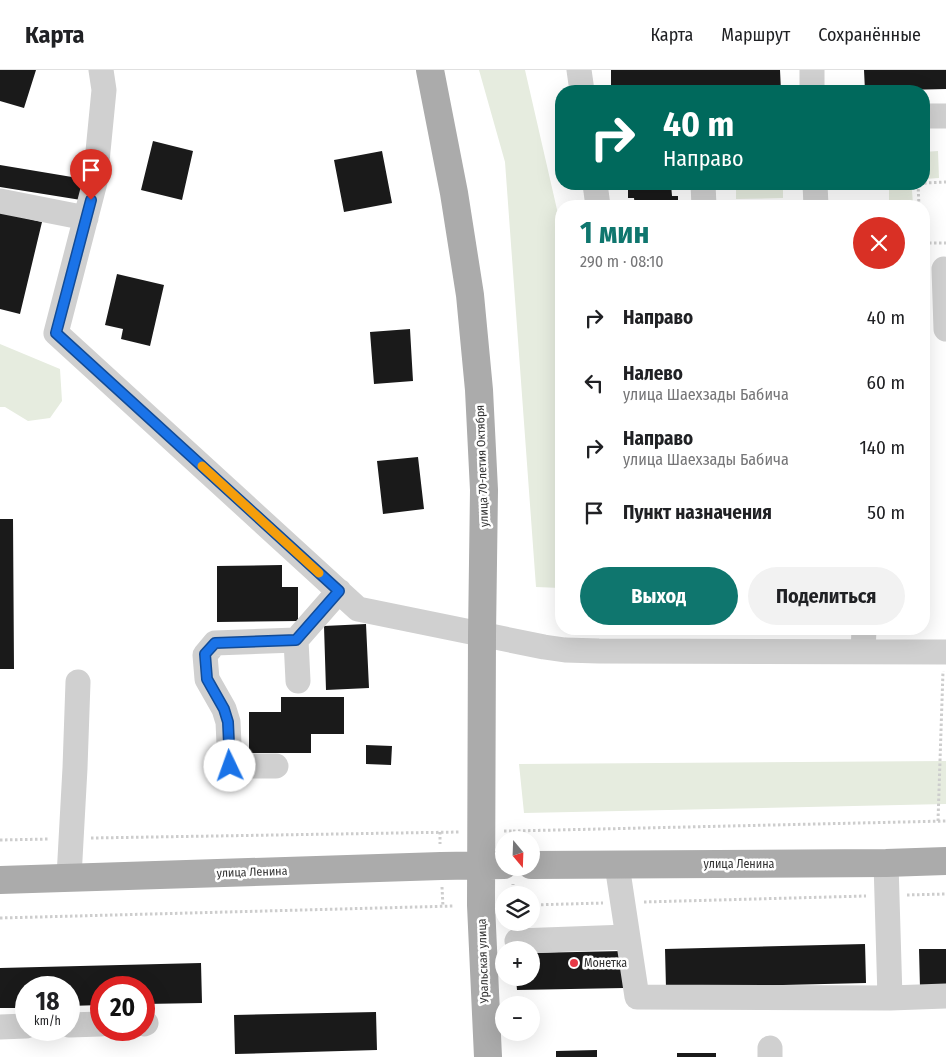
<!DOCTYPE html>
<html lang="ru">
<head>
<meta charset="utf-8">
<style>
  :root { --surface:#fff; --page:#f2f2f2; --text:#202124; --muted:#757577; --line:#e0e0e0; --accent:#0f766e }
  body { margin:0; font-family:"Fira Sans Condensed",sans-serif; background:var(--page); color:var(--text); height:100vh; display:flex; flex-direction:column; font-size:19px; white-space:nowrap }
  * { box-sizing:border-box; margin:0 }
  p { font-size:16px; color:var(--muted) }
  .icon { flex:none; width:28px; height:28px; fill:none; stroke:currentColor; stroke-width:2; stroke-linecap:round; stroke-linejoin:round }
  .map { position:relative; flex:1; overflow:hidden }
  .sheet { position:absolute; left:555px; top:130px; width:375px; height:435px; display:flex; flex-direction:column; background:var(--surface); border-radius:20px; box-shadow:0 5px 20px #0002 }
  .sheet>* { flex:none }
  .hud { position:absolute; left:555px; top:15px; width:375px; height:105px; border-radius:20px; box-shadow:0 5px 20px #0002; background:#00695c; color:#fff; overflow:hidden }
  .needle { width:32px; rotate:161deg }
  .buttons { position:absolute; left:495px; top:761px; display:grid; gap:10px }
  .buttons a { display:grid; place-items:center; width:45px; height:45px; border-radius:50%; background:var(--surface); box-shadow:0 5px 20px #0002; font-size:25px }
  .speed { position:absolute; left:15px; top:906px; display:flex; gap:10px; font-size:25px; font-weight:700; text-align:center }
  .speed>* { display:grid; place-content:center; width:65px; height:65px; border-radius:50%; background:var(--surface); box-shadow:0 5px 20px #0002; line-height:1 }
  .speed small { font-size:12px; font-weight:400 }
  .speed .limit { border:8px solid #d22; background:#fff; color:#111 }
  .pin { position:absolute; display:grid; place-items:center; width:42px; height:42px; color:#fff; margin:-51px -21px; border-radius:50% 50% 50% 0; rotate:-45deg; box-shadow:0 0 5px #0007 }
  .pin .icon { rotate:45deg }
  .me { position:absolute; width:55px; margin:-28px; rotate:357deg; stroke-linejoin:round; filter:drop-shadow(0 0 4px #0008) }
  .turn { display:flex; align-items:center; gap:18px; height:105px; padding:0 25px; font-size:22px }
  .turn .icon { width:65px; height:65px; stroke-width:2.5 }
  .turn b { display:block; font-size:35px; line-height:42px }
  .round { display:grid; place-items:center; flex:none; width:52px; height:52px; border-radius:26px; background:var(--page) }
  .overview { display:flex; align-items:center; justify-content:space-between; height:85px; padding:0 25px }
  h1 { font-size:30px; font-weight:700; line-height:38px; color:var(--accent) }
  .action { display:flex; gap:10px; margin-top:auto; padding:10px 25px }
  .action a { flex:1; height:58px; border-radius:30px; background:var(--accent); color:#fff; font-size:20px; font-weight:700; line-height:58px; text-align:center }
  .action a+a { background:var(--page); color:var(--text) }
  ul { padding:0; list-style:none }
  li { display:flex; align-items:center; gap:15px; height:65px; padding:0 25px }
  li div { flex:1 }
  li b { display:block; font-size:19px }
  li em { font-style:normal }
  header { display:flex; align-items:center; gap:30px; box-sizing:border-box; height:70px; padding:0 25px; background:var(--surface); border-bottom:1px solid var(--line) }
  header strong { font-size:24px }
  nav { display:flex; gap:28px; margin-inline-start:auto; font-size:18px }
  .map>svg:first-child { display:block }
</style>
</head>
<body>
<header>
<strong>Карта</strong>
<nav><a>Карта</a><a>Маршрут</a><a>Сохранённые</a></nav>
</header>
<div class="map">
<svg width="946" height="987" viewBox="0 0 946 987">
  <rect width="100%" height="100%" fill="#fff"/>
  <path fill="#e6ecdf" d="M479,0H525L561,157V518L536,517L505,92Z
    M938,81L939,108L924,109V82Z
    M736,114H783V128L736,129Z
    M889,120H912L913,136H889Z
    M0,274L60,299L62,331L50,348L28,351L5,337H0Z
    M946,691V734L524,743L519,694Z"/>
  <path fill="#1a1a1a" d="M0,0H36L24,38L0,31Z
    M611,0H780L781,21H611Z
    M864,0H946V19L865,21Z
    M153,71L193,81L182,130L141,120Z
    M382,81L392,133L344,142L334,90Z
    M0,95L84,109L81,130L0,117Z
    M628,114H671L672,126H678V136H635L634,128H628Z
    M0,142L42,152L20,244L0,239Z
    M117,204L164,215L150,276L121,269L123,259L105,255Z
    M410,259L413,311L374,314L370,262Z
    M418,387L424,439L383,444L377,391Z
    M0,449H13L14,599H0Z
    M282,495V517H298V551L217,552V496Z
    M366,554L369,618L326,620L324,556Z
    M281,627H344V664H311V683H249V642H281Z
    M366,675L392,676L391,695L366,694Z
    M865,874L866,913L666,918L665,879Z
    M919,879H946V917L920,918Z
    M623,881L624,918L517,920L516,908H531V883Z
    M201,893L202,933L144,934V918H101V935L69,936V918H26V938H0V898Z
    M376,942L377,980L235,984L234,945Z
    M597,980V987H556V981Z
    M677,983H716V987H677Z"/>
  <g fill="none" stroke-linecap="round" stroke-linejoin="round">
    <path stroke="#cdcdcd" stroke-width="3" stroke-dasharray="2.5 2.5" stroke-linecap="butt" d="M924,113L946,112
      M918,114L919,136
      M859,115L886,114
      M724,134L795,132
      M924,173H946
      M938,751L943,601
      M504,761H513V770
      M513,761L946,751
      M440,762V774
      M91,768L459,762
      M0,770L49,769
      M442,817L443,837
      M513,825V814
      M907,825L946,824
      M644,832L866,826
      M531,835L603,833
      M0,848L454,836"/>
    <path stroke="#d0d0d0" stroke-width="25" d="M101,0L104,20L95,112L56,263L358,539L544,577L565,580L599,581L946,582
      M579,0L582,21
      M812,0V21
      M924,46H946
      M595,114L598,136
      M703,114L704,136
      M815,114L816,136
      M0,131L86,148
      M944,199L946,259
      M296,570L298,611
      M863,582L864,559
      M276,696H230L228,652L224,639L207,609L205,585L215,573L296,570L339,521
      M617,795L637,927L890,928L886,793
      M69,807L75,698L78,612
      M517,871L627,867
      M890,928L946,926
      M144,954L146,953
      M69,955L101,954
      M0,957L26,956
      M770,987V978"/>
    <path stroke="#ababab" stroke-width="28" d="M430,0L454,123L470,225L479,320L484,420L482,565L481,835L488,987
      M531,795L886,793L946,791
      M0,810L441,796L504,795"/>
  </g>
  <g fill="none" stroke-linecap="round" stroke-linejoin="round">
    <defs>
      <path id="route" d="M91,130L56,263L339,521L296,570L215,573L205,584L207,609L224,639L228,652L230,696"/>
    </defs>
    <use href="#route" stroke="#114b97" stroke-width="12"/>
    <use href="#route" stroke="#1a73e8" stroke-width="9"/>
    <path stroke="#f59e0b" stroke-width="9" d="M202,396L319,503"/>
  </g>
  <circle fill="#e63946" stroke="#fff" stroke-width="2" cx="574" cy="893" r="5"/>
  <g text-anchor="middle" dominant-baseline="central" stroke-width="5" stroke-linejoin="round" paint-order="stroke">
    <g font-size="12" fill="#333" stroke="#fff">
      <text transform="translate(482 396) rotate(-92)">улица 70-летия Октября</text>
      <text x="739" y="794">улица Ленина</text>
      <text transform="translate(252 802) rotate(-2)">улица Ленина</text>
      <text transform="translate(483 891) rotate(-92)">Уральская улица</text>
    </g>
    <g font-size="12" fill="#333" stroke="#fff" text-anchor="start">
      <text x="584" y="893">Монетка</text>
    </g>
  </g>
</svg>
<div class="buttons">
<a><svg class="needle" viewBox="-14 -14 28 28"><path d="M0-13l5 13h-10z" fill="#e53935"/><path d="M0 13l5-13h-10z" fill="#757577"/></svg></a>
<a><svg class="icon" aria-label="layers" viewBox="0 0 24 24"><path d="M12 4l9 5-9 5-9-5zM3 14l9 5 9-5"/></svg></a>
<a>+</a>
<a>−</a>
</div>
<div class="speed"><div>18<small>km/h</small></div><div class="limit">20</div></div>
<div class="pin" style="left:91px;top:130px;background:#d93025"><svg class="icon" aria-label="arrive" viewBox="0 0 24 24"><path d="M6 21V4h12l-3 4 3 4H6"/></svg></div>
<svg class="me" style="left:230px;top:696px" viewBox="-20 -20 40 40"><circle r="19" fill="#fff"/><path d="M0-13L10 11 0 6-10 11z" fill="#1a73e8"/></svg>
<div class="hud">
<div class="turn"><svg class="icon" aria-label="right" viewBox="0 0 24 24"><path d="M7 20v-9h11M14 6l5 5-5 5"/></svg><div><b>40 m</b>Направо</div></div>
</div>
<section class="sheet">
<div class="overview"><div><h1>1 мин</h1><p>290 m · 08:10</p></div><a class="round" style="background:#d93025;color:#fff"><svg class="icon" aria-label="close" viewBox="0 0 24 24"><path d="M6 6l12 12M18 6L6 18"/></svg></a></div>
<ul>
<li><svg class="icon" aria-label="right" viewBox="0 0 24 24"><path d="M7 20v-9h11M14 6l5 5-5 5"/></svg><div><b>Направо</b></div><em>40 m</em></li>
<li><svg class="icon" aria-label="left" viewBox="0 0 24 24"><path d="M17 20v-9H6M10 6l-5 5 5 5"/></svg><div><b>Налево</b><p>улица Шаехзады Бабича</p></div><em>60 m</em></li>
<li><svg class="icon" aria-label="right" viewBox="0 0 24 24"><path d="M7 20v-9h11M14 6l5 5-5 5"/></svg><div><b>Направо</b><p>улица Шаехзады Бабича</p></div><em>140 m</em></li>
<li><svg class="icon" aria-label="arrive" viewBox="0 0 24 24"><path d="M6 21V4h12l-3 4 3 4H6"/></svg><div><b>Пункт назначения</b></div><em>50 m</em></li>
</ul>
<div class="action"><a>Выход</a><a>Поделиться</a></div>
</section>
</div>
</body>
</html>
